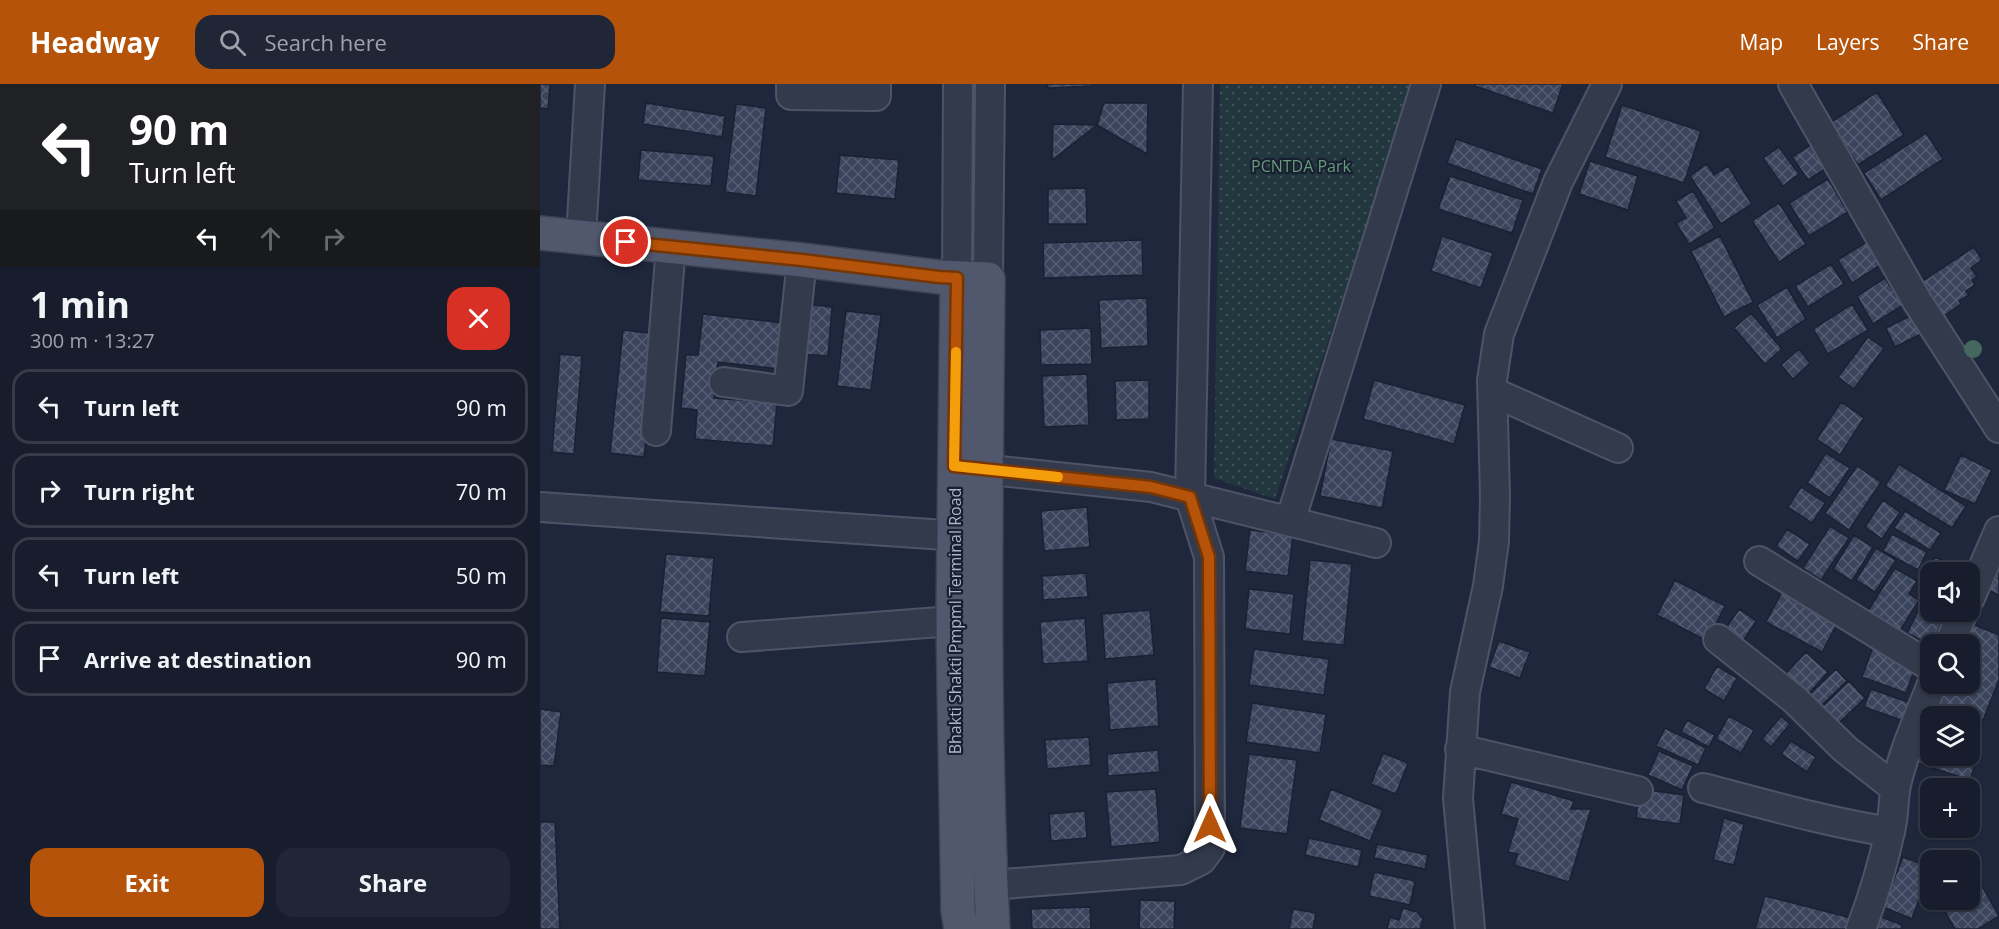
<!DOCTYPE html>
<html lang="en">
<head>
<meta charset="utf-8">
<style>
  :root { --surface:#171d2d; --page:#202635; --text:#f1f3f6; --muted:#9ea2aa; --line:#363b49; --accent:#b45309 }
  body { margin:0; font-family:"Open Sans",sans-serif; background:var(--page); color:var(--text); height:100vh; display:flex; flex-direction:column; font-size:22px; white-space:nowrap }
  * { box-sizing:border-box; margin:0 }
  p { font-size:20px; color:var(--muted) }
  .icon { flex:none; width:33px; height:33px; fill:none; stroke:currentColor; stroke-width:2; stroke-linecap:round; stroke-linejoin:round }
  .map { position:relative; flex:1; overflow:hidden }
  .drawer { display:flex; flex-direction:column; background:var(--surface); width:540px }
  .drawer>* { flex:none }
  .guide { background:#202124; color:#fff; overflow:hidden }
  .controls { position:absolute; left:1380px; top:478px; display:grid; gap:12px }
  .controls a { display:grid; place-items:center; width:60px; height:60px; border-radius:12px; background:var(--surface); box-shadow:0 2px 4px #0004,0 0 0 2px var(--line); font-size:30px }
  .pin { position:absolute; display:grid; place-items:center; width:51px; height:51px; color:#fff; margin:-26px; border:3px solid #fff; border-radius:50%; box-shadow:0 2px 6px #0007 }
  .me { position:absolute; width:66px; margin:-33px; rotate:0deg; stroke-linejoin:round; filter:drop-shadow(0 0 4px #0008) }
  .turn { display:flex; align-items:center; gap:21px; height:126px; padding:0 30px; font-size:27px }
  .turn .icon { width:78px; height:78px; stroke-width:2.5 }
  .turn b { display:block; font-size:42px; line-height:51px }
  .lanes { display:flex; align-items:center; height:57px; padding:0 30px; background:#0003; justify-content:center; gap:30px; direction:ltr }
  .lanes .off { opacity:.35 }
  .round { display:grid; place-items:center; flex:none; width:63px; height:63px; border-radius:18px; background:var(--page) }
  .headline { display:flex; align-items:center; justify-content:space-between; height:102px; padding:0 30px }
  h1 { font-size:36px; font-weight:700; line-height:45px }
  .cta { display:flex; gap:12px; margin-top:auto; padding:12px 30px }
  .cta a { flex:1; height:69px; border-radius:18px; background:var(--accent); color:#fff; font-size:24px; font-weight:700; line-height:69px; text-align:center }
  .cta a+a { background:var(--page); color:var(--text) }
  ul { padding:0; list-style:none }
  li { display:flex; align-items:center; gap:18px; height:75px; margin:0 12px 9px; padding:0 18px; border:3px solid var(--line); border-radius:18px }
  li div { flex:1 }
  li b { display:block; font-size:22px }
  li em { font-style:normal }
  header { display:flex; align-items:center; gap:36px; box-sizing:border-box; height:84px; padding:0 30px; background:var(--accent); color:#fff }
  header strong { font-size:28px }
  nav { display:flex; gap:33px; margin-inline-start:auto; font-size:21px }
  .search { width:420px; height:54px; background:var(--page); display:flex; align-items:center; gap:15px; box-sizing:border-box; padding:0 21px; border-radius:18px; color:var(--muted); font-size:22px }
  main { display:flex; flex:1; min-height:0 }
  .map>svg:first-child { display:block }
</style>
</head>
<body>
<header>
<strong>Headway</strong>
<div class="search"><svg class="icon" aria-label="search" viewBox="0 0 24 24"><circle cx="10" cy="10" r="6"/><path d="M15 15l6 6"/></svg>Search here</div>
<nav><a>Map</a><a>Layers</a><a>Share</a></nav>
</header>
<main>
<section class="drawer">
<div class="guide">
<div class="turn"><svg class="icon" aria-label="left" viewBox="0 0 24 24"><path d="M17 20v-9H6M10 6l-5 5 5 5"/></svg><div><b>90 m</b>Turn left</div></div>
<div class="lanes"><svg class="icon" aria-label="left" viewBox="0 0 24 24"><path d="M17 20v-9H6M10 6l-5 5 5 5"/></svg><svg class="icon off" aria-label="ahead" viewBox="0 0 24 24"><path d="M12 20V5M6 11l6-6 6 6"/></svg><svg class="icon off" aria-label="right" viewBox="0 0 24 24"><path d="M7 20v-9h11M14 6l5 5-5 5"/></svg></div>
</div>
<div class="headline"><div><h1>1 min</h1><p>300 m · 13:27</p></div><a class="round" style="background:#d93025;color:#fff"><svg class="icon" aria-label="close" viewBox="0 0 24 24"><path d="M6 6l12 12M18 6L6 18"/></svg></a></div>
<ul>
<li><svg class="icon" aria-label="left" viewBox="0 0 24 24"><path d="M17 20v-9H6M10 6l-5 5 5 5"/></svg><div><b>Turn left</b></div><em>90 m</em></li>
<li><svg class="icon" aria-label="right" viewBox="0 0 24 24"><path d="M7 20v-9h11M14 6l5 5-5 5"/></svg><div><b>Turn right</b></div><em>70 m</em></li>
<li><svg class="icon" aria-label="left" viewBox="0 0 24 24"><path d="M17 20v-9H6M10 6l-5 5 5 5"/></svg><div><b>Turn left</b></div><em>50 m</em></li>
<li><svg class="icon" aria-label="arrive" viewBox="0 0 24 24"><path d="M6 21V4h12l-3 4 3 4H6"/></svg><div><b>Arrive at destination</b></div><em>90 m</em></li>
</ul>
<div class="cta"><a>Exit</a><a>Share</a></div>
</section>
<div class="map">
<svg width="1459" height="845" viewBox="0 0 1459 845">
  <defs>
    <pattern id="park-dots" width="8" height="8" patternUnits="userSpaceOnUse" patternTransform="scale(1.5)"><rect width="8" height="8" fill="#21363d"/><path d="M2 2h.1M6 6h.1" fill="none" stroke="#3f5158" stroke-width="1.8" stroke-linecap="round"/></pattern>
    <pattern id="building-cross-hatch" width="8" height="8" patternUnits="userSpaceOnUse" patternTransform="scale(1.5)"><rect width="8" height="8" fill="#3b445d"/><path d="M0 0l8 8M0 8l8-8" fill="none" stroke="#555d73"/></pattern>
  </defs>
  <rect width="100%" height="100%" fill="#1f273c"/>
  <path fill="url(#park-dots)" d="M680,0H875L735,415L674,394Z"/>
  <path fill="url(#building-cross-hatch)" stroke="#1b2133" stroke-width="1.5" d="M0,0H10L8,25L0,24Z
    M507,0H552V2L508,4Z
    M936,0H1023L1013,29L935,2Z
    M1337,8L1364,51L1318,81L1290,39Z
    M106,19L185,32L182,53L103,40Z
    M564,19H608L607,70L557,41Z
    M196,20L226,24L216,112L185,108Z
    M1082,21L1161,47L1144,99L1065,73Z
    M513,40L557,41L512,76Z
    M1386,49L1403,75L1341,116L1324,89Z
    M916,55L1002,85L993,110L907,79Z
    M1274,59L1289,82L1268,96L1252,73Z
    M1239,63L1259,90L1243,102L1223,74Z
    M101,66L174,72L171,102L98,96Z
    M300,71L359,76L355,115L296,109Z
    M1050,77L1098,92L1088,126L1039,110Z
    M1167,80L1174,91L1188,82L1212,120L1181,140L1150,92Z
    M910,92L983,116L972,149L898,125Z
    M1288,95L1308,128L1269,152L1249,119Z
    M546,104L547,140H508V105Z
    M1153,107L1175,144L1149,160L1136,139L1146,134L1136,117Z
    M1239,119L1266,160L1239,178L1212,137Z
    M902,152L953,169L941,204L891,187Z
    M1180,152L1213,218L1184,233L1151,167Z
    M1333,154L1347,177L1312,199L1298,176Z
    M602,156L603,191L504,194L503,159Z
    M1434,163L1442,176L1431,184L1437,193L1432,196L1435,201L1426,207L1429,211L1419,217L1421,220L1402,233L1380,199Z
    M1291,180L1304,200L1268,223L1255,202Z
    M1345,194L1356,211L1362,208L1368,218L1333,240L1317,212Z
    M1247,203L1266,235L1237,254L1217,221Z
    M607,214L608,262L561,264L559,216Z
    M265,220L292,223L288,272L260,270Z
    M1312,220L1328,246L1288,270L1273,245Z
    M306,227L341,231L331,306L297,302Z
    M1380,227L1389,246L1355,263L1346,244Z
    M1211,229L1242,265L1225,280L1194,244Z
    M163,230L244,239L239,285L178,278L174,314L237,319L233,362L155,355L157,326L141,324L146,271H158Z
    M551,244L552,280L501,281L500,246Z
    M83,246L117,250L104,373L70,369Z
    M1328,253L1344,264L1314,305L1298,293Z
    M1259,265L1270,279L1253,295L1241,281Z
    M20,270L42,272L34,370L12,368Z
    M547,290L549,341L504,343L502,292Z
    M609,296V335L576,336L575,297Z
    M834,296L925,321L914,360L823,335Z
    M1301,318L1324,334L1300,371L1277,355Z
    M791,355L853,367L842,424L780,412Z
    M1286,369L1310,384L1290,414L1267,399Z
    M1421,371L1452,386L1435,420L1404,406Z
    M1359,380L1426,422L1412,444L1345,402Z
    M1317,382L1341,398L1309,446L1285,429Z
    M1261,403L1285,419L1272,439L1248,423Z
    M1343,416L1360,428L1342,455L1325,443Z
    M547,423L550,463L504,467L501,427Z
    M1365,427L1401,449L1390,466L1354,444Z
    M1290,442L1309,454L1281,496L1263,484Z
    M1247,445L1270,460L1258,477L1236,462Z
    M710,446L753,451L748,492L705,487Z
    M1352,450L1387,468L1378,486L1343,467Z
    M1314,451L1333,463L1312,497L1293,485Z
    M1459,461V511L1441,503Z
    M1336,464L1356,476L1335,508L1316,496Z
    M126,470L174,474L169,532L120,528Z
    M1395,473L1421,486L1419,489H1394L1388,486Z
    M770,476L812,480L804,561L762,557Z
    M1355,484L1377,497L1369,510L1379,516L1358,550L1326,530Z
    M546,489L548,513L503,516L502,492Z
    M1384,495L1390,498V511L1379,505Z
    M1135,496L1185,522L1167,557L1117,531Z
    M709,505L754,510L750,550L705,545Z
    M1242,508L1298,538L1282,568L1226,538Z
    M1382,520L1390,524V528H1399L1405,531L1391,561L1367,549Z
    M1199,525L1216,537L1202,559L1184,547Z
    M610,526L614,571L565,575L562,530Z
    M121,534L170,538L165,592L117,588Z
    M545,534L548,577L503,580L500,538Z
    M1425,537L1459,551V596L1437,651L1430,648V633H1394L1399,600H1430V561H1415Z
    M959,557L990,568L980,594L949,583Z
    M1333,563L1377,578L1366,609L1322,593Z
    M714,565L789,575L784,611L709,601Z
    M1266,568L1288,588L1263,616L1240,596Z
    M1177,582L1197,594L1184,617L1164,605Z
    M1296,585L1307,597L1280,623L1269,611Z
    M616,595L619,642L570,646L567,599Z
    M1309,597L1325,614L1298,640L1282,623Z
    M1331,605L1373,620L1367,638L1324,623Z
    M712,619L786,630L780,669L706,658Z
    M0,625L21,628L14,682L0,681Z
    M1189,632L1214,646L1201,669L1176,655Z
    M1241,632L1250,640L1231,663L1222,655Z
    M1147,636L1175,651L1169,663L1141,648Z
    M1125,644L1166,664L1158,681L1116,662Z
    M549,653L551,681L507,685L505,656Z
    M1378,655L1390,659V672H1430L1437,674L1430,696L1371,677Z
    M1251,657L1276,673L1267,688L1241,670Z
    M618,666L620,688L568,692L567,670Z
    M1119,667L1153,682L1142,706L1108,691Z
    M843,669L868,679L856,710L831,700Z
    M709,670L757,676L747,750L700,744Z
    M971,698L1034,717L1031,725H1051L1029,798L974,781L978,770L968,768L978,735L961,730Z
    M616,705L620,758L571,763L566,708Z
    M791,705L843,726L830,757L779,736Z
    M1100,705L1144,711L1140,740L1096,734Z
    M545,727L547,754L511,757L509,730Z
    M1184,734L1204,740L1194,781L1173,776Z
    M0,738H15L20,845H0Z
    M769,754L822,766L818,783L765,771Z
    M837,760L888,771L885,785L834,774Z
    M1363,773L1390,783L1372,835L1343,823Z
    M834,788L875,797L870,821L829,812Z
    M1440,799L1459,832L1438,845H1415L1402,822L1412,816H1430V805Z
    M1225,812L1319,836L1315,845H1215Z
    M600,816L635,817L634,845H599Z
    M550,823L551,845H492L491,825Z
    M863,824L877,828L883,835L880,845H847L850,833L859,836Z
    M753,825L776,829L773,845H749Z
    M1336,831L1362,841L1361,845H1330Z"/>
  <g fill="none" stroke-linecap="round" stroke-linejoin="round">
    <defs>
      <path id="minor" d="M251,0V11L336,12V0
        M1253,0L1377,217L1459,344
        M41,153L50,0
        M417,194L418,0
        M448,195L450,0
        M184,298L248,307L262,176
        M953,308L1078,364
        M116,347L131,162
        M423,383L611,403L836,459
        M0,423L434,453
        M750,438L886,0
        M1219,477L1390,582
        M1430,514L1459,447
        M202,553L413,537H436
        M1178,555L1254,615L1305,665L1355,704
        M1409,561L1423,528
        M920,665L1098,707
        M1163,704C1225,720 1286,738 1350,748
        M451,801L641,786L661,776L670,764L669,473L650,413L658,0
        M930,845L918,714L925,608L948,502L954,457L955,412L952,296L959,250L1018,98L1067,0
        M1321,845C1333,813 1343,780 1350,747C1354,732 1353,716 1356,701C1364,666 1379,633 1392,600"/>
      <path id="major" d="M0,149L262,176L399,193L448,195C446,411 442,628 453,845
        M417,194L413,537L418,827L421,845"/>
    </defs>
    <use href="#minor" stroke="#4e5467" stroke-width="32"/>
    <use href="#major" stroke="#3d4356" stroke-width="36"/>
    <use href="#minor" stroke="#333a4c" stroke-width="28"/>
    <use href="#major" stroke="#51586d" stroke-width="33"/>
  </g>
  <circle fill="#44675e" cx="1433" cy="265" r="9"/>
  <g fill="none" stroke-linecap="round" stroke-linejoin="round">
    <defs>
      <path id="route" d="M86,158L262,176L399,193L417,194L414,382L611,403L650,413L669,473L670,741"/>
    </defs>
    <use href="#route" stroke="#753606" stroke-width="15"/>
    <use href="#route" stroke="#b45309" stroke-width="10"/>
    <path stroke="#f59e0b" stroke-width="10" d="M416,268L414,382L518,393"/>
  </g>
  <g text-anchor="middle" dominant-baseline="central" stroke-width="4.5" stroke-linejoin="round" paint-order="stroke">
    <g font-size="16" fill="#639c79" stroke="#191f31">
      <text x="761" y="82">PCNTDA Park</text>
    </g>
    <g font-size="16" fill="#aeb4c9" stroke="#191f31">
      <text transform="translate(415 537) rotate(-90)">Bhakti Shakti Pmpml Terminal Road</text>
    </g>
  </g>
</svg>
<div class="controls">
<a><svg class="icon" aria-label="sound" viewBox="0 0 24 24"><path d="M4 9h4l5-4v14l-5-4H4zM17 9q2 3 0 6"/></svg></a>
<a><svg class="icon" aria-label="search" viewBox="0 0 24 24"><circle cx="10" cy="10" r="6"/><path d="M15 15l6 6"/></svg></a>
<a><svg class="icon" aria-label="layers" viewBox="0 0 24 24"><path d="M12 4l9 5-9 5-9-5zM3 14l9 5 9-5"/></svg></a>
<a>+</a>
<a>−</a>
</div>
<div class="pin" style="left:86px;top:158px;background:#d93025"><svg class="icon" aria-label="arrive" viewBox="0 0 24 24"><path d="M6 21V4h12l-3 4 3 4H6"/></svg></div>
<svg class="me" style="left:670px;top:741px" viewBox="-20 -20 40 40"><path d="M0-17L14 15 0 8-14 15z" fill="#b45309" stroke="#fff" stroke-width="4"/></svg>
</div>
</main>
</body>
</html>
